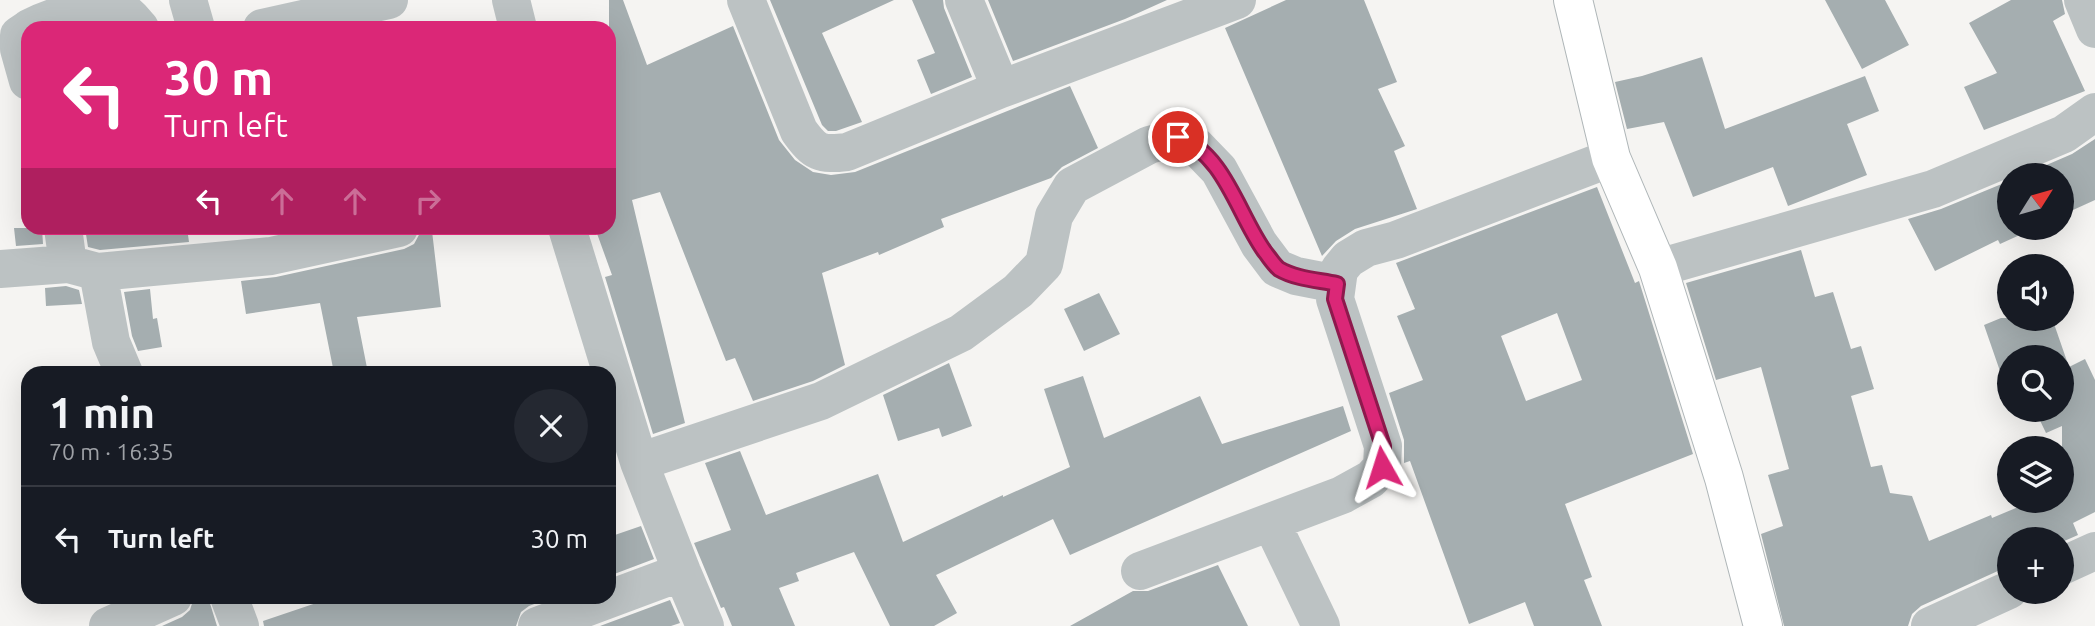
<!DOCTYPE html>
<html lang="en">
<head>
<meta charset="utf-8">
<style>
  :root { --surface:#171b24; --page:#242831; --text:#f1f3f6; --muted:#9ea1a6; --line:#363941 }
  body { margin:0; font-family:Ubuntu,sans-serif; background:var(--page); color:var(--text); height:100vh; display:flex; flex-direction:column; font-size:26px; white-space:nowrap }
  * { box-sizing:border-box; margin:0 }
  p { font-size:23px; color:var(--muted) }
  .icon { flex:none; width:38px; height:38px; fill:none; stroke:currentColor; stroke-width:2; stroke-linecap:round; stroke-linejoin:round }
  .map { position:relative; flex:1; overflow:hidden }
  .details { position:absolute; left:21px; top:366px; width:595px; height:238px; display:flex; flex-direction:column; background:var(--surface); border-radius:21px; box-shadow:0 7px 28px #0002 }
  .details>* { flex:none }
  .hud { position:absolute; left:21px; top:21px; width:595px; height:214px; border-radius:21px; box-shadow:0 7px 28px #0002; background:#db2777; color:#fff; overflow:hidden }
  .needle { width:46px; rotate:53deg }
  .buttons { position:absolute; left:1997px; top:163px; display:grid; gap:14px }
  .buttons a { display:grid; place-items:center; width:77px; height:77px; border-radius:50%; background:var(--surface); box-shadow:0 7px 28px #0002; font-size:35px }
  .pin { position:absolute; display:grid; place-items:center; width:60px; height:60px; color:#fff; margin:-30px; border:4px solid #fff; border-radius:50%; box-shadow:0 2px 7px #0007 }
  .me { position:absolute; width:77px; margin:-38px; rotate:354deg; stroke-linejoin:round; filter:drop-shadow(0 0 5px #0008) }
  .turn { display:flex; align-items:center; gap:24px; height:147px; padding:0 28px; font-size:32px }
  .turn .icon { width:91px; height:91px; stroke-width:2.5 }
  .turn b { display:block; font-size:49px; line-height:60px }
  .lanes { display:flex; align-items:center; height:66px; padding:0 28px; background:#0003; justify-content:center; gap:35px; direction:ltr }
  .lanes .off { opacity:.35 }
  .round { display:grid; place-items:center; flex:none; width:74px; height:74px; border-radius:37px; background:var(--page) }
  .overview { display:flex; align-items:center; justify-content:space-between; height:119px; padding:0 28px }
  h1 { font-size:42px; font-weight:700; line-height:52px }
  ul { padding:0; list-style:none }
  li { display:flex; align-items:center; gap:21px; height:105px; padding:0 28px; border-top:2px solid var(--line) }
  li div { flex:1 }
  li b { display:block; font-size:26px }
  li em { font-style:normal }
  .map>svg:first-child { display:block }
</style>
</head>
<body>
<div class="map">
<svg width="2095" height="626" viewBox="0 0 2095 626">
  <rect width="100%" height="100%" fill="#f5f4f2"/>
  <path fill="#a5aeb0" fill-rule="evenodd" d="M609,0H623L647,65L733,26L779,140L795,160L813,172L831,175L855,172L1070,86L1098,148L1062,167L1051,178L941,219L944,227L879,255L878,252L822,273L845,365L813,381L753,401L735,358L726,361L660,192L632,200L685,423L653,434L605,277L612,275L595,228H609Z
    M770,0H894L822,33L862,122L836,131H828L822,125Z
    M912,0H943L944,8L972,77L931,94L917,60L935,53Z
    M988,0H1167L1125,19L1013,61Z
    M1286,0H1364L1397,82L1378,89L1405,146L1394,151L1417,209L1355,229L1336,241L1322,256L1225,28Z
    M1825,0H1885L1909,45L1862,69Z
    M2011,0H2062L2065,14L2053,21L2085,91L1984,130L1964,87L1997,73L1969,23Z
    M1702,57L1725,129L1865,76L1879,111L1847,124L1867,175L1788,206L1773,167L1693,197L1664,122L1627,129L1615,82L1642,76Z
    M2095,139V200L2062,215V175H2023L2072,154Z
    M2009,181V228H2035L2000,244L1998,240L1935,271L1908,219L1941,209Z
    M1597,187L1635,283L1639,281L1693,454L1565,504L1592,577L1584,580L1602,626H1534L1525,602L1469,624L1410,461L1404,463V440L1389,393L1423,380L1397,316L1415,309L1396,263ZM1557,313L1582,380L1526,401L1501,336Z
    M14,228H42L43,244L16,246Z
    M85,228H187L189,242L100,250L88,247Z
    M432,231L441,307L357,317L368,373H334L320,303L246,314L241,281L276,277L404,249L414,244L420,233Z
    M1801,250L1815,297L1833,292L1851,349L1861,346L1874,389L1851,396L1871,467L1882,465L1890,493L1912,496L1929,541L1991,515L1992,518L2035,500H2062V426L2046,433L2035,410H2062V357H2009V372L2001,374L1984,325L2001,318H2052L2069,367L2085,359L2095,380V512L2073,523L2078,535L2062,542V539H2009V568L2000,570L1921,606L1912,614L1908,626H1784L1761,534L1783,526L1768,475L1789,469L1761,367L1716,380L1686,283Z
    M66,286L79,290L82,304L46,306L45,288Z
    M150,289L153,319L157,318L162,347L138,351L132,336L124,292Z
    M1099,293L1120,334L1084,351L1064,309Z
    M949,363L972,426L942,437L939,428L898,441L883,395Z
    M1083,376L1104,438L1200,396L1222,444L1343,406L1351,431L1070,555L1053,519L936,575L957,613L934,626H890L854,552L796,573L799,581L779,588L795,626H732L724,607L721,608L694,543L731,530L705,463L740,451L766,515L878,474L903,542L1003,495V497L1070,467L1044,389Z
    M641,526L654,559L609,576V537Z
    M1218,565L1248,626H1070L1133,591H1148Z
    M194,597H208L217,626H162L182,617L190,610Z
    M334,597H553L529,606L521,612L516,626H264L263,621Z
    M670,600L680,623L671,626H600Z"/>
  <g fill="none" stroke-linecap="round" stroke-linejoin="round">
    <defs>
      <path id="secondary" d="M1573,0L1611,158L1658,268L1724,478L1763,626"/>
    </defs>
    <use href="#secondary" stroke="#afb6b8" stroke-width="40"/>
    <path stroke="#bcc2c3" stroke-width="38" d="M188,0L196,28
      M511,0L518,28
      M746,0L799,131C815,153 820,155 847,152L1001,89
      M964,0L1001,89L1237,0
      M2083,0L2095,29
      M29,28C50,17 102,0 124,12C131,16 135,23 140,28
      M262,28L389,0
      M28,29L19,35V49L28,81
      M63,228L68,264
      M567,228L639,462L682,572L705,626
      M1658,268L1933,189L2064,134L2095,112
      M0,269L68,264L98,272L271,256L399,228
      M98,272L111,342L124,373
      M639,462L821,401L961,333L1018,291L1044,264L1054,216L1072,186L1149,145L1179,137L1191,141L1219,170L1259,244L1277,268L1296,276L1337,284
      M1271,522L1321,626
      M2062,566L2095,551
      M1140,571L1342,495L1371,479L1382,467L1383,446L1335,299L1339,270L1348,259L1366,248L1396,240L1611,158
      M229,597L240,626
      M108,626L173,597
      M537,626L682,572
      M1930,626L2009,590"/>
    <use href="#secondary" stroke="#fff" stroke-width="38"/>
  </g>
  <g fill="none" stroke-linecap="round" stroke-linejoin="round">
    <defs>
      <path id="route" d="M1178,137C1225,154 1238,215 1265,252C1269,257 1274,265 1279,269C1296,279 1319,280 1337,284L1335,299L1383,446L1382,467"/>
    </defs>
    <use href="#route" stroke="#8e194d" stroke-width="18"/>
    <use href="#route" stroke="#db2777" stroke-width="12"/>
  </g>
</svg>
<div class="buttons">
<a><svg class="needle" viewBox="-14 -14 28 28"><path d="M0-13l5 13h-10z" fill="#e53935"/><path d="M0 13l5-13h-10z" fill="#9ea1a6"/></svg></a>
<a><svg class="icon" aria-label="sound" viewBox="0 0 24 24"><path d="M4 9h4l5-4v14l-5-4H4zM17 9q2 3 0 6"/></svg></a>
<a><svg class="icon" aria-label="search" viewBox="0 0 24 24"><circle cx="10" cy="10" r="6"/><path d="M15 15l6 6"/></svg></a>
<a><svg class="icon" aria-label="layers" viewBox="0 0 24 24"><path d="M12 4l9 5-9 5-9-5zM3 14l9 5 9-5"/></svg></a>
<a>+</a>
</div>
<div class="pin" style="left:1178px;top:137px;background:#d93025"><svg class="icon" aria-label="arrive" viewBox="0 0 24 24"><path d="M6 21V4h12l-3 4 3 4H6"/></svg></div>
<svg class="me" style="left:1382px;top:467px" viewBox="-20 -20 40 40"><path d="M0-17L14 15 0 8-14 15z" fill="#db2777" stroke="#fff" stroke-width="4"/></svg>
<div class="hud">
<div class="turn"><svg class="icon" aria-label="left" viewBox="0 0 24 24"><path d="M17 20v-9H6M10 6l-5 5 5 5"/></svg><div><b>30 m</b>Turn left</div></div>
<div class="lanes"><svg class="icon" aria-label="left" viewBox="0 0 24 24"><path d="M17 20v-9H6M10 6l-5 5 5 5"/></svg><svg class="icon off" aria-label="ahead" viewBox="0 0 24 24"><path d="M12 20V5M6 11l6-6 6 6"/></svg><svg class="icon off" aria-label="ahead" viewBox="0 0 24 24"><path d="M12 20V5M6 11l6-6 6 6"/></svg><svg class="icon off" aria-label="right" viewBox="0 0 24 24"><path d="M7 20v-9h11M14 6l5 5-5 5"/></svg></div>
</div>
<section class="details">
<div class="overview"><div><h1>1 min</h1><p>70 m · 16:35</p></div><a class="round"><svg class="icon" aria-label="close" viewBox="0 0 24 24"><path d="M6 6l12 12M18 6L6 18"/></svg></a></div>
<ul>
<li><svg class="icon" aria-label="left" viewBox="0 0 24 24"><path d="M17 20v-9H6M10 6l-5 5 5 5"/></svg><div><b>Turn left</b></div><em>30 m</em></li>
</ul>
</section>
</div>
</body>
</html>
